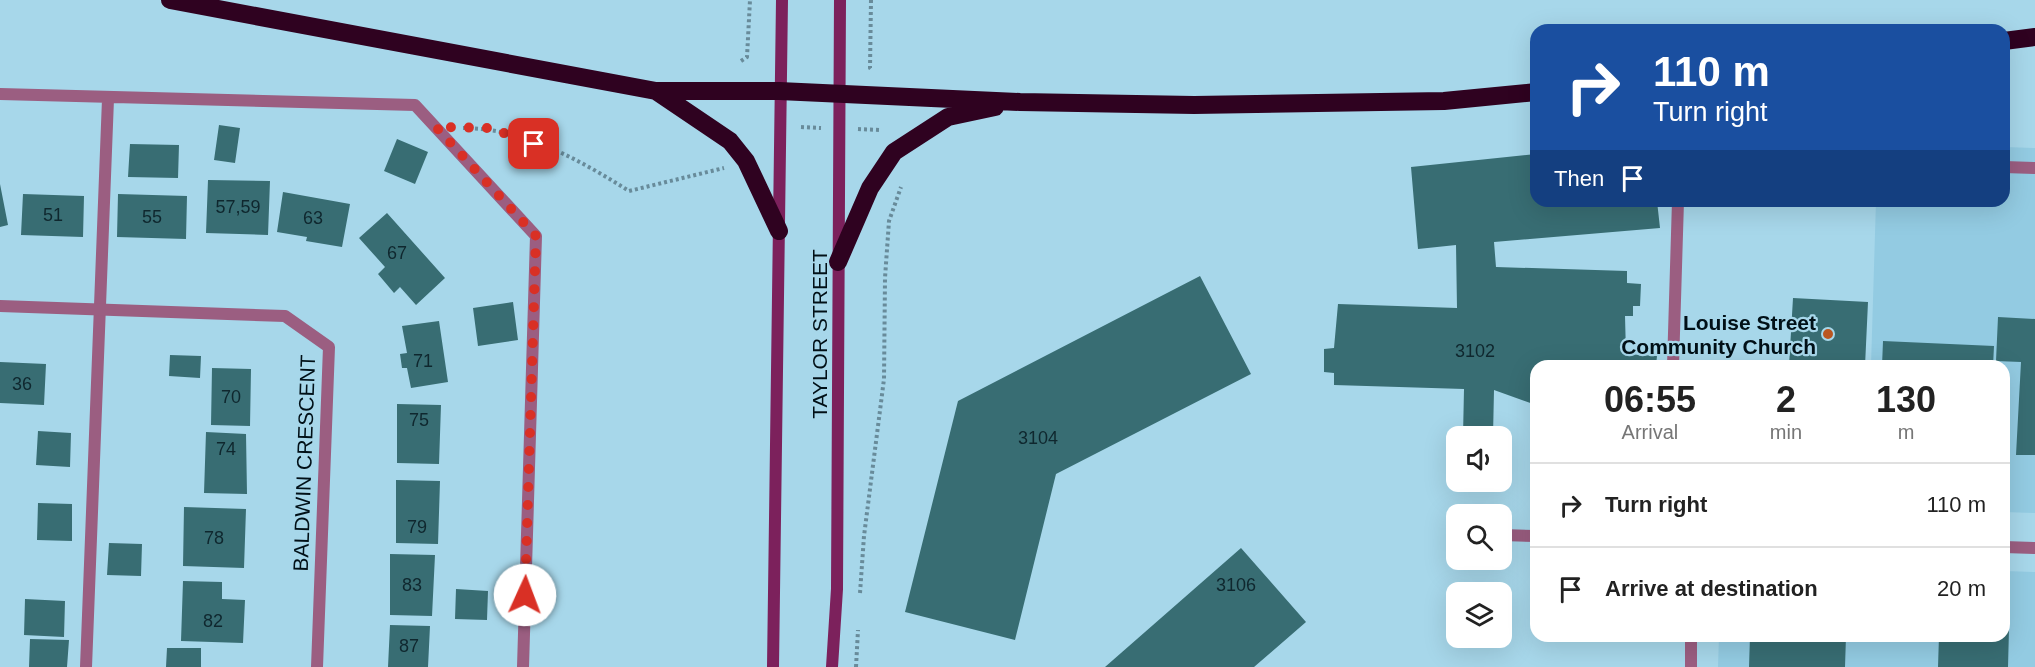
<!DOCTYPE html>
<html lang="en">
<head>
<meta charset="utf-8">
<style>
  :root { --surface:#fff; --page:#f6f6f6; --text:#222; --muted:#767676; --line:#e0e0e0 }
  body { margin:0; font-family:Helvetica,sans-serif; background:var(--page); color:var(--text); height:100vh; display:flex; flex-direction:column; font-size:22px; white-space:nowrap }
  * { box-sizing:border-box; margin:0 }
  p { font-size:20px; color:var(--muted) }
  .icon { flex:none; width:33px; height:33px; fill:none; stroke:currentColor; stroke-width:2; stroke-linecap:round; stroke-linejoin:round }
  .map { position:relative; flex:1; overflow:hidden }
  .details { position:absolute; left:1530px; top:360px; width:480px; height:282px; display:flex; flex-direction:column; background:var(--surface); border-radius:18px; box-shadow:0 6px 24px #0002 }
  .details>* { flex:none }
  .hud { position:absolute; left:1530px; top:24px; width:480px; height:183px; border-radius:18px; box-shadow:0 6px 24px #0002; background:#1a4fa0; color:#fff; overflow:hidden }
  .tools { position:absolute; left:1446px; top:426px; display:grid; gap:12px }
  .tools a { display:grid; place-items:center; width:66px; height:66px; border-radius:12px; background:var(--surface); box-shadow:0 6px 24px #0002; font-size:30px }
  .pin { position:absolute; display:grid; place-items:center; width:51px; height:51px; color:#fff; margin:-26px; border-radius:12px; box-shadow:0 3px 9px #0006 }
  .me { position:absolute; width:66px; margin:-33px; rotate:2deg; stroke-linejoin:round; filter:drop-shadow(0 0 4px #0008) }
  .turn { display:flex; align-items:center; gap:21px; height:126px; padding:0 24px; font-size:27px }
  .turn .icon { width:78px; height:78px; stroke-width:2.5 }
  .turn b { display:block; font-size:42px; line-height:51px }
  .then { display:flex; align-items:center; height:57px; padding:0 24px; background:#0003; gap:12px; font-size:22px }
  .eta { display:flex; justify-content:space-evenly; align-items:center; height:102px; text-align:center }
  .eta b { font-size:36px; font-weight:600; line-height:42px }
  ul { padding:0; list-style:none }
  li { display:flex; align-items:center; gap:18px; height:84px; padding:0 24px; border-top:2px solid var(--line) }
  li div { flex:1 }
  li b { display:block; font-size:22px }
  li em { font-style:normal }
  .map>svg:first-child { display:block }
</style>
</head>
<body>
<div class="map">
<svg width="2035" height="667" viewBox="0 0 2035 667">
  <rect width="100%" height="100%" fill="#a7d7ea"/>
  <path fill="#93cbe2" d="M2004,147L2035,148V513L2004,512V366H1871L1876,201H2004Z
    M2004,571L2035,572V667H1718L1719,636H2004Z"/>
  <path fill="#386d73" d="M219,125L240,128L235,163L214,160Z
    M397,139L428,152L415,184L384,171Z
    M130,144L179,145L178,178L128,177Z
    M1536,154V201H1657L1660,228L1494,242L1496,267L1627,271V283L1641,284L1640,306H1633V316H1625L1626,354L1657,356L1656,366H1536V405L1494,390L1493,436H1463L1464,389L1334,385V373L1324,372V349L1334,348L1338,304L1457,308L1456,245L1418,249L1411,167Z
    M208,180L270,181L268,235L206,233Z
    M0,184L8,225L0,227Z
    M283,192L350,204L342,247L306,241L307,237L277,232Z
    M23,194L84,196L83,237L21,235Z
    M118,194L187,196L186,239L117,237Z
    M387,213L445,278L416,305L400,287L394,293L378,274L385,267L359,238Z
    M1200,276L1251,374L1056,474L1015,640L905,612L958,401Z
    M1793,298L1868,302L1865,366H1789Z
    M513,302L518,340L478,346L473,308Z
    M1998,317L2035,319V455H2016L2021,362L1996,361Z
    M439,321L448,382L411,388L407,368H402L400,354L407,353L402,326Z
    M1883,341L1994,346L1993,366H1882Z
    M170,355L201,356L200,378L169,376Z
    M0,362L46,364L44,405L0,403Z
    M212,368L251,369L250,426L211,425Z
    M397,404L441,405L439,464L397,463Z
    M38,431L71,433L70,467L36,465Z
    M206,432L246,434L247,494L204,493Z
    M396,480L440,481L438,544L396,543Z
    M38,503L72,504V541L37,540Z
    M184,507L246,509L244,568L183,566Z
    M109,543L142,544L141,576L107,575Z
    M1241,548L1306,622L1254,667H1105Z
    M390,554L435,555L432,616L390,615Z
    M183,581L222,582V599L245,600L243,643L181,641Z
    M456,589L488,591L487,620L455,619Z
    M25,599L65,601L64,637L24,635Z
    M390,625L430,626L428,667H388Z
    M2004,629H2009L2008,667H1938L1939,636H2004Z
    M1750,636H1846L1845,667H1749Z
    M30,639L69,640L67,667H29Z
    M167,648H201V667H166Z"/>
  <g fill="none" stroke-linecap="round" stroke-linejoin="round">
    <path stroke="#688b9a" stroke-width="4" stroke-dasharray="3 3" stroke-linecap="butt" d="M871,0L870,68L872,70
      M741,61L747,57L750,0
      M801,127L821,128
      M463,128C523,128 580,160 629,191L724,168
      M858,129L881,130
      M860,593L864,536L884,379L885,278L889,221L901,187
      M856,667L858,630"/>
    <path stroke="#9b5e81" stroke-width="12" d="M0,94L415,105L536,236L523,667
      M2004,167L2035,168
      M1673,366L1678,201
      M86,667L108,99"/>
    <path stroke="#9b5e81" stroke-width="12" d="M0,306L285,316L329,347L317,667
      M1502,535L1536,536
      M2004,547L2035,548
      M1691,667V636"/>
    <path stroke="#7c215c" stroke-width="12" d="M773,667L782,0
      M832,667L837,589L840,0"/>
    <path stroke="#2f0220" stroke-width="18" d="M170,0L656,91H779L1020,102L1194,105L1444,101L1536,92
      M2004,41L2035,37
      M656,91L730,141L746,161L779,231
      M838,262L870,188L894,152L948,117L995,107"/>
  </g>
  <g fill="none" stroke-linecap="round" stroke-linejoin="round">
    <path stroke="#d93025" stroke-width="10" stroke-dasharray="0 18" d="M525,595L536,236L436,127L490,128L534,144"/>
  </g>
  <circle fill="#ba5621" stroke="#a7d7ea" stroke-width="2" cx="1828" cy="334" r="6"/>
  <g text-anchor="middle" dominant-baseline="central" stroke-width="4.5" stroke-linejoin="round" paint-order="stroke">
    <g font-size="18" fill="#0f272e">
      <text x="238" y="207">57,59</text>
      <text x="53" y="215">51</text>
      <text x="152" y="217">55</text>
      <text x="313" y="218">63</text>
      <text x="397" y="253">67</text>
      <text x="1475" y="351">3102</text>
      <text x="423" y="361">71</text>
      <text x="22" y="384">36</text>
      <text x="231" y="397">70</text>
      <text x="419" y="420">75</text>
      <text x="1038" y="438">3104</text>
      <text x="226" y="449">74</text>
      <text x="417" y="527">79</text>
      <text x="214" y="538">78</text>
      <text x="412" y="585">83</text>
      <text x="1236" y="585">3106</text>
      <text x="213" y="621">82</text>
      <text x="409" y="646">87</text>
    </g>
    <g font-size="21" font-weight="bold" fill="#011017" stroke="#a7d7ea" text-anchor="end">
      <text x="1816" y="322">Louise Street<tspan x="1816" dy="24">Community Church</tspan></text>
    </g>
    <g font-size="21" fill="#011017" stroke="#a7d7ea">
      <text transform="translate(819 334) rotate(-90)">TAYLOR STREET</text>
      <text transform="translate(304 463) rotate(-88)">BALDWIN CRESCENT</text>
    </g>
  </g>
</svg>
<div class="tools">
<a><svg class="icon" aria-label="sound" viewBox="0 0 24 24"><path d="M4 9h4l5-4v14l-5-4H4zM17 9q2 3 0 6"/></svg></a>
<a><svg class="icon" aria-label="search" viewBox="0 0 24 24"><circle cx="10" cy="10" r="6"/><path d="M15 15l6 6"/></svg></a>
<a><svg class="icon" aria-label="layers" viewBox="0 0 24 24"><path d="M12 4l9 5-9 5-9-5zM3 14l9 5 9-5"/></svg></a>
</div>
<div class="pin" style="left:534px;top:144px;background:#d93025"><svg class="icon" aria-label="arrive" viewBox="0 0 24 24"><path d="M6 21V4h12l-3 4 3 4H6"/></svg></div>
<svg class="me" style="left:525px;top:595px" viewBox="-20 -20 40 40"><circle r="19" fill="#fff"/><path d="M0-13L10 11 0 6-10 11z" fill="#d93025"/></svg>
<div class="hud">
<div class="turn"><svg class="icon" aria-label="right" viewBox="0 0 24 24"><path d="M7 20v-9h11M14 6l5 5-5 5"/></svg><div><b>110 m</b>Turn right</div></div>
<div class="then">Then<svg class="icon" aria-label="arrive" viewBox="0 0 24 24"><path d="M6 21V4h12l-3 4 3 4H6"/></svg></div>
</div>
<section class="details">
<div class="eta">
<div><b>06:55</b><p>Arrival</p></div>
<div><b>2</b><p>min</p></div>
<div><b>130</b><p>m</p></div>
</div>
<ul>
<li><svg class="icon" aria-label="right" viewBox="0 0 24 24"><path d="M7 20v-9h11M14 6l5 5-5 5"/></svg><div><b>Turn right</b></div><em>110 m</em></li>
<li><svg class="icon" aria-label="arrive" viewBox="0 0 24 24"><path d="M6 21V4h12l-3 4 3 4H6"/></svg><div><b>Arrive at destination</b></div><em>20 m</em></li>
</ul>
</section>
</div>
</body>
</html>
